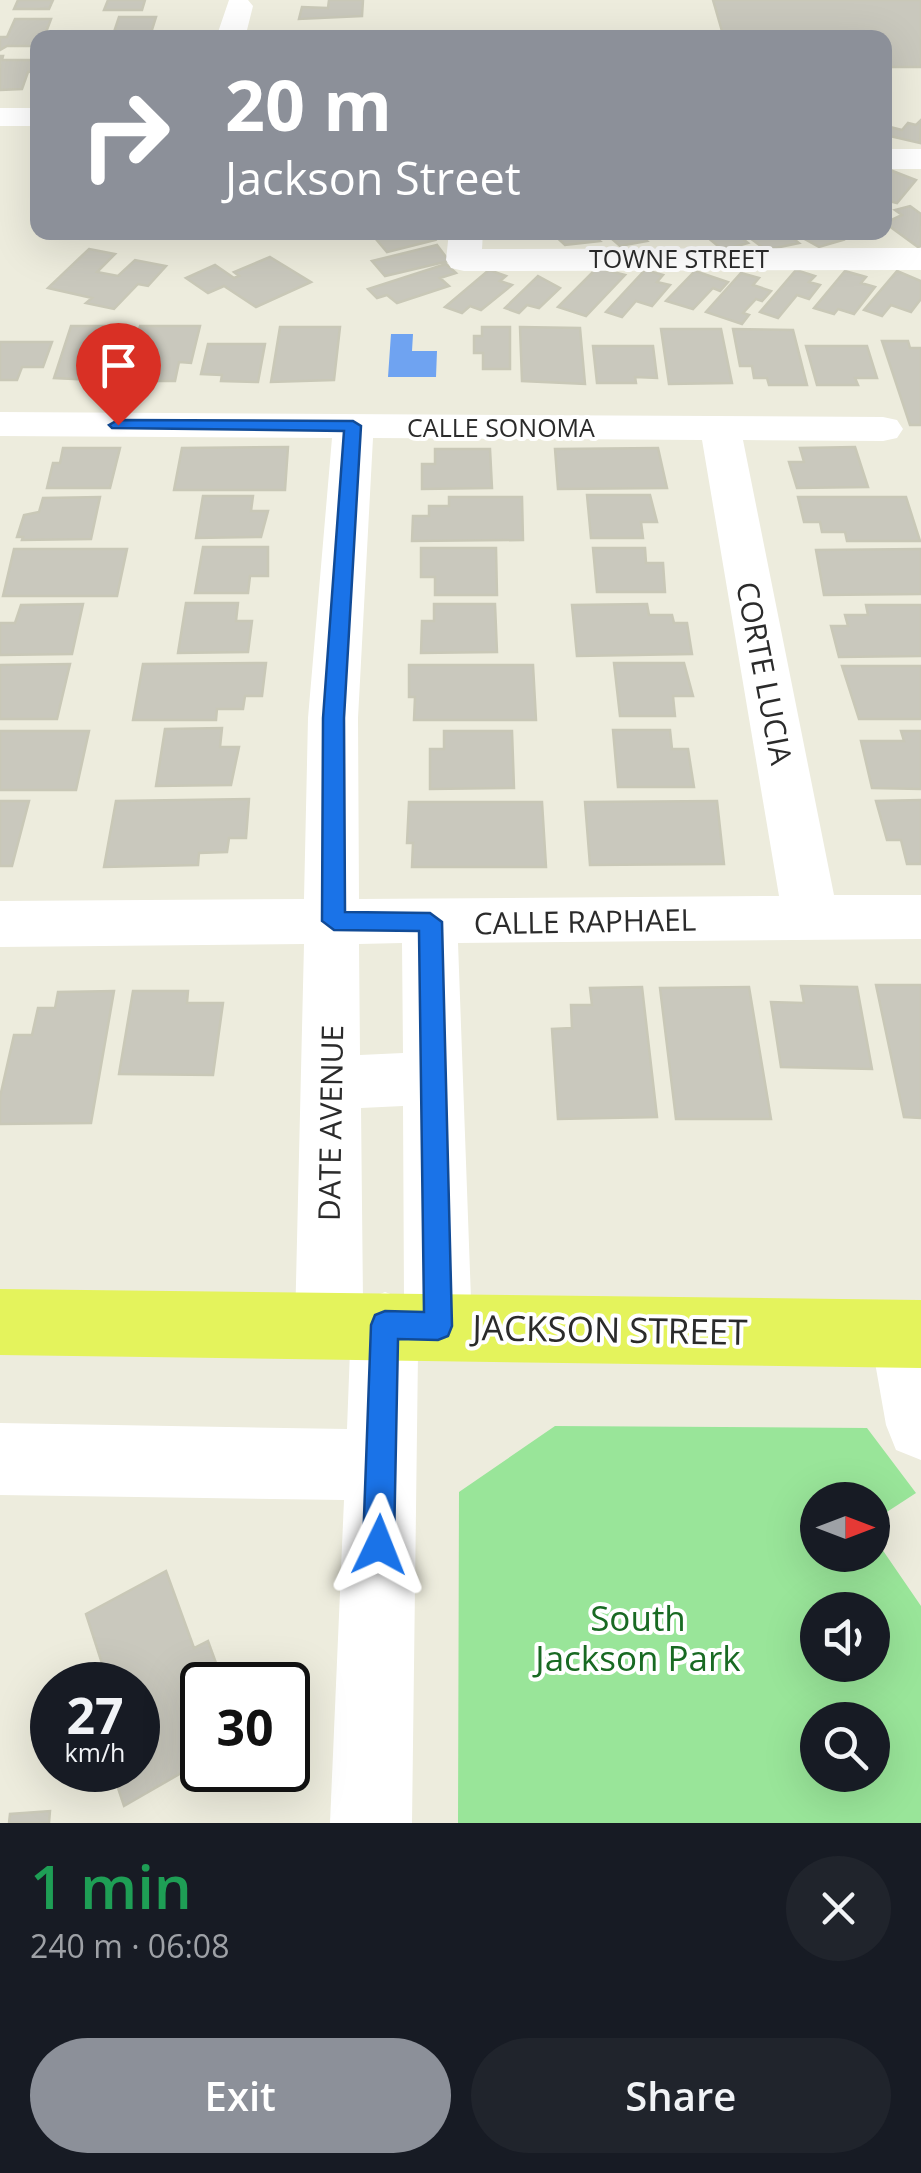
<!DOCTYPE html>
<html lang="en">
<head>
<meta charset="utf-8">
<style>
  :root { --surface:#171b24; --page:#20242c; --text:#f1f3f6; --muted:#9ea1a6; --accent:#8c9099 }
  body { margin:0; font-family:"Open Sans",sans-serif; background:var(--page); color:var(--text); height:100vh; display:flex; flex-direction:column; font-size:38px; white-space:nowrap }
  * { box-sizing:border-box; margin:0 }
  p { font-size:32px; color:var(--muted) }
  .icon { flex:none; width:55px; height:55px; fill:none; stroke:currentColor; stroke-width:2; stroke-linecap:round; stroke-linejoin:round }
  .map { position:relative; height:1823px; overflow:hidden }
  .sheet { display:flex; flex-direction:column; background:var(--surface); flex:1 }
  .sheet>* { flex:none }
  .guide { position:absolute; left:30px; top:30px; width:862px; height:210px; border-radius:20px; box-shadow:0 10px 40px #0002; background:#8c9099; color:#fff; overflow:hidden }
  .needle { width:65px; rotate:90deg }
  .tools { position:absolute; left:800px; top:1482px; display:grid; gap:20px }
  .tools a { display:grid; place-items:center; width:90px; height:90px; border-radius:50%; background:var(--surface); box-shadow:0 10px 40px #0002; font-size:50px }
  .speed { position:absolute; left:30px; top:1662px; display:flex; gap:20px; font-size:50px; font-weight:700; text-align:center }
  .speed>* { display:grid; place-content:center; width:130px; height:130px; border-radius:50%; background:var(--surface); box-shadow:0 10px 40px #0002; line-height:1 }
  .speed small { font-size:25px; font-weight:400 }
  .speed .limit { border:5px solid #111; border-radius:15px; background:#fff; color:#111 }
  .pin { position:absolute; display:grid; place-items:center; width:85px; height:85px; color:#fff; margin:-102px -42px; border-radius:50% 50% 50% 0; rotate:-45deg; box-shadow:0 0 10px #0007 }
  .pin .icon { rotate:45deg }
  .me { position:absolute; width:110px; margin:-55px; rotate:2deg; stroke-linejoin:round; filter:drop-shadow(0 0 8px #0008) }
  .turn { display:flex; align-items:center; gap:35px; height:210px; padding:0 30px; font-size:45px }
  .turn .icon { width:130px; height:130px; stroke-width:2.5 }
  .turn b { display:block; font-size:70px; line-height:85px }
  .round { display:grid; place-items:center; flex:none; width:105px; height:105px; border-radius:52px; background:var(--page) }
  .head { display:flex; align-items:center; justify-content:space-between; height:170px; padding:0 30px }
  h1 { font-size:60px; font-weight:600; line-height:75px; color:#1e9e55 }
  .button { display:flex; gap:20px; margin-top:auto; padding:20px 30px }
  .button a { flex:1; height:115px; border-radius:60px; background:var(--accent); color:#fff; font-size:40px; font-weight:600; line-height:115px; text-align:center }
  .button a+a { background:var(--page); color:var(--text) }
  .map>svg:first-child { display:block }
</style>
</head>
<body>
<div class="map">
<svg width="921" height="1823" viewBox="0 0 921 1823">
  <rect width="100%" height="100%" fill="#edecdd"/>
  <path fill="#99e599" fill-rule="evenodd" d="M555,1426L867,1428L916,1493L873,1521L872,1500H818V1555H872L873,1536L921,1606V1823H458L459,1492ZM818,1610H872V1665H818ZM818,1720H872V1775H818Z"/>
  <path fill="#6fa3f1" d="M391,334H413L412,351H437L436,377H388Z"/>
  <path fill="#c9c8bd" stroke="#c9c8b7" stroke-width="2.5" d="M18,0H53L49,9H14Z
    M108,0H145L142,10H104Z
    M329,0H363L362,16L299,19L302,7L328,8Z
    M713,0H921V67H885V38H724Z
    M119,17H156L150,36L174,38H117L113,35Z
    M15,19H51L45,35L52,38H38V46H7L0,50V37H7Z
    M0,56H3L2,60H38V71L28,72L22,89L0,90Z
    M921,120L920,143L885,135L890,127L902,130L908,123L916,125Z
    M890,170L916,180L897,203L885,200V175Z
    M910,206L921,214V246L918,247L885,223L902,215L895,210Z
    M395,232H428L435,240L387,252L375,238Z
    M551,232H590L600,241L565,245Z
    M604,232H636L647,241L620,246Z
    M701,232H734L748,243L723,250Z
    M742,232H785L799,243L766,250Z
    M792,232H833L843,240L819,247Z
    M437,245L449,261L385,276L372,261Z
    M89,249L115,254L97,272L118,276L135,260L166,266L148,286L138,284L114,309L86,303L92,298L48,288Z
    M270,257L311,282L256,307L224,286L208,293L186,278L215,265L234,278L239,276L234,272Z
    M446,264L456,273L440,278L449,286L397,303L387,295L377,298L368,289Z
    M597,268L625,275L586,316L558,307Z
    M489,270L506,276L500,281L512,285L481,310L470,306L462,313L445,307Z
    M645,270L663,275L657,282L670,285L652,306L636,301L622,317L606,312Z
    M796,270L815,276L809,282L820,285L809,299L797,295L778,318L760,312Z
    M695,271L728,282L720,291L713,288L693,309L666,301Z
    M845,271L866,277L861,283L875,287L854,314L838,309L834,314L814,308Z
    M897,271L921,281V299L911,312L891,305L882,316L864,310Z
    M741,273L759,278L753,285L771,291L762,301L756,299L743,313L749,315L742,324L706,312Z
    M538,276L560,288L539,308L527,305L519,313L505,308Z
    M71,326H129L114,381L54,378Z
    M140,326H200L191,363L179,362L175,381H125Z
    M280,327H340L334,380L271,382Z
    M482,327H510V369H483V353H474V336H482Z
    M520,327L580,328L585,384L522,381Z
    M661,329H721L732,383L669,384Z
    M733,329L793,330L807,385H769L767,378H754L752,366H740Z
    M882,341H908L910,348H921V425H910Z
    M0,342H52L43,367H22L17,380H0Z
    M208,344H265L258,382L221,381L222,375L201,374Z
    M593,346H653L657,378L635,377L636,383H597Z
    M806,346H867L877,378H855L858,385H817Z
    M288,447L285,490H174L182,448Z
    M855,447L868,487L797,488L789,462H804L800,448Z
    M63,448H120L110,488H47L53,463H60Z
    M658,448L667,488L558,489L555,449Z
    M435,449H490L492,488L422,489V464H435Z
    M587,495H650L657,522H641L643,538H591Z
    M203,496H253L251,511H268L261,537L196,538Z
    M100,497L91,539L22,540L23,537H17L24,515L39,512L43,498Z
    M449,497H522L523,540L412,541L413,516H429V506H449Z
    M798,497H906L920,541H847L845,532H822L820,522H804Z
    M203,547H268V576H250L248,593H195Z
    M421,548H496L497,595H435V577H421Z
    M593,548H645L646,563H663L665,592H597Z
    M14,549H127L117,596H3Z
    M921,549V594L824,595L816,550Z
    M186,603H238L236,621H252L248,652L178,653Z
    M83,604L72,654L0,655V623H15L21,605Z
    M434,604H495L497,652L421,653L422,621H434Z
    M647,604L649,615H672L674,623H687L692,654L577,656L572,605Z
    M866,605H921V656L839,657L831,626H848L845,615H868Z
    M266,663L262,696H245L243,709H217L216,720H133L143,664Z
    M614,663H684L693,696H673L675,716H620Z
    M70,664L57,719H0V665Z
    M409,665H533L536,720H414L415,697H409Z
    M842,666H921V719H859Z
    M222,728L220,747H239L231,785L156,786L165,729Z
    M613,730H670L672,749H688L694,787H618Z
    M0,731H89L76,790H0Z
    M444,731H512L514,788L430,789V749H444Z
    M901,731H921V789L872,788L861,741H904Z
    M249,799L246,838H229L227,852L199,853L198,865L104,867L116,801Z
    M921,800V864H907L901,840H887L876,801Z
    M0,801H29L12,866H0Z
    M717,801L724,864L590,865L585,802Z
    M409,802H542L546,867H412L413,843H407Z
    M876,985H921V1118L904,1117Z
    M801,986L857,987L872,1069L781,1067L771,1002L804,1003Z
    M642,987L657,1117L558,1119L552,1029L572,1028L571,1005H592L590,988Z
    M749,987L771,1119H676L660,988Z
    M114,991L91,1123L0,1124V1097L14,1035H32L38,1008H55L58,992Z
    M133,991H188L187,1003H223L213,1075L119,1074Z
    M166,1571L194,1648L208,1641L224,1685H202V1761L124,1806L112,1770H138V1685H109L86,1614Z
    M50,1811L49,1823H9L10,1814Z"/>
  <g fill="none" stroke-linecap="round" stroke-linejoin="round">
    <path fill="#fff" fill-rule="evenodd" d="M229,0H248L253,6L245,38H216Z
      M0,108H38V126H0Z
      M885,149H921V169H885Z
      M449,232H483L482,249L921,248V270L464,271L451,268L446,260Z
      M0,412L883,417L897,420L903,429L897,438L883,441L743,440L834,895H921V939L458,943L472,1327L462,1351L438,1360L418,1352L412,1823H330L344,1500L0,1495V1423L347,1429L350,1350L329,1358L305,1349L295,1325L304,944L0,947V901L304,899L308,718L332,438L0,436ZM373,438L702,440L779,896L359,899L358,718ZM402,943L403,1053L360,1055L359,944ZM403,1106L404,1299L385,1292L363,1301L361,1108Z
      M904,1300L921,1307V1460L896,1450L886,1425L870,1334L880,1310Z"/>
    <path fill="#e4f35c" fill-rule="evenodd" d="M0,1289L921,1300V1368L0,1355Z"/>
  </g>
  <path fill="#1a73e8" stroke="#114b97" stroke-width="2.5" d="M118,420L353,421L361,426L344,718L345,912L430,913L442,922L452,1326L448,1336L438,1340L398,1339L394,1545L390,1556L379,1560L368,1556L363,1545L371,1325L375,1315L385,1311L424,1312L419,931L334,930L322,921L323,718L344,431L112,428L109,425Z"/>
  <g text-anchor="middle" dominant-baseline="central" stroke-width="8" stroke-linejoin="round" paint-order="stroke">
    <g font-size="25" fill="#2b2b2b" stroke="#fff">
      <text x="679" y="258">TOWNE STREET</text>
      <text x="501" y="427">CALLE SONOMA</text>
    </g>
    <g font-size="30" fill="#2b2b2b" stroke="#fff">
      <text transform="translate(765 673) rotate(79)">CORTE LUCIA</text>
      <text transform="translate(585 921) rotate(-1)">CALLE RAPHAEL</text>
      <text transform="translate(330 1123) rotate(-89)">DATE AVENUE</text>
    </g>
    <g font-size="35" fill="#2b2b2b" stroke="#fff">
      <text transform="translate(610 1329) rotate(1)">JACKSON STREET</text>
    </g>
    <g font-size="35" fill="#196a23" stroke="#fff">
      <text x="638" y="1617">South<tspan x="638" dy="40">Jackson Park</tspan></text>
    </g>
  </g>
</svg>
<div class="tools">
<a><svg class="needle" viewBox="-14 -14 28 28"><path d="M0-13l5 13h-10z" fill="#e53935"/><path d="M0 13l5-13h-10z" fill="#9ea1a6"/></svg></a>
<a><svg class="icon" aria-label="sound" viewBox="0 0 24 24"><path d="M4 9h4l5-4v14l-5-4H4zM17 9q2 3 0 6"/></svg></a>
<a><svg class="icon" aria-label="search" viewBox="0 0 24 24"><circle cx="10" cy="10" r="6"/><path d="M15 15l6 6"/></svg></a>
</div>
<div class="speed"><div>27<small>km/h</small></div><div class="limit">30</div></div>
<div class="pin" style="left:118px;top:425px;background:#d93025"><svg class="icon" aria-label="arrive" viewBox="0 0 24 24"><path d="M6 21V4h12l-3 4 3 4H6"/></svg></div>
<svg class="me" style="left:379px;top:1545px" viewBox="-20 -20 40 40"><path d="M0-17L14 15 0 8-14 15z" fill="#1a73e8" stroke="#fff" stroke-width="4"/></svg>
<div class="guide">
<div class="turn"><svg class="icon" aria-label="right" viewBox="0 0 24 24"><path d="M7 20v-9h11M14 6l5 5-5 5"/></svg><div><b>20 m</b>Jackson Street</div></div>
</div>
</div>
<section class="sheet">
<div class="head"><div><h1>1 min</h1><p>240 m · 06:08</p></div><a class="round"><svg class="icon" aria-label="close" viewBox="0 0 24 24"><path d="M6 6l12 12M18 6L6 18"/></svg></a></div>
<div class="button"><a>Exit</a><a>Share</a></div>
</section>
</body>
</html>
